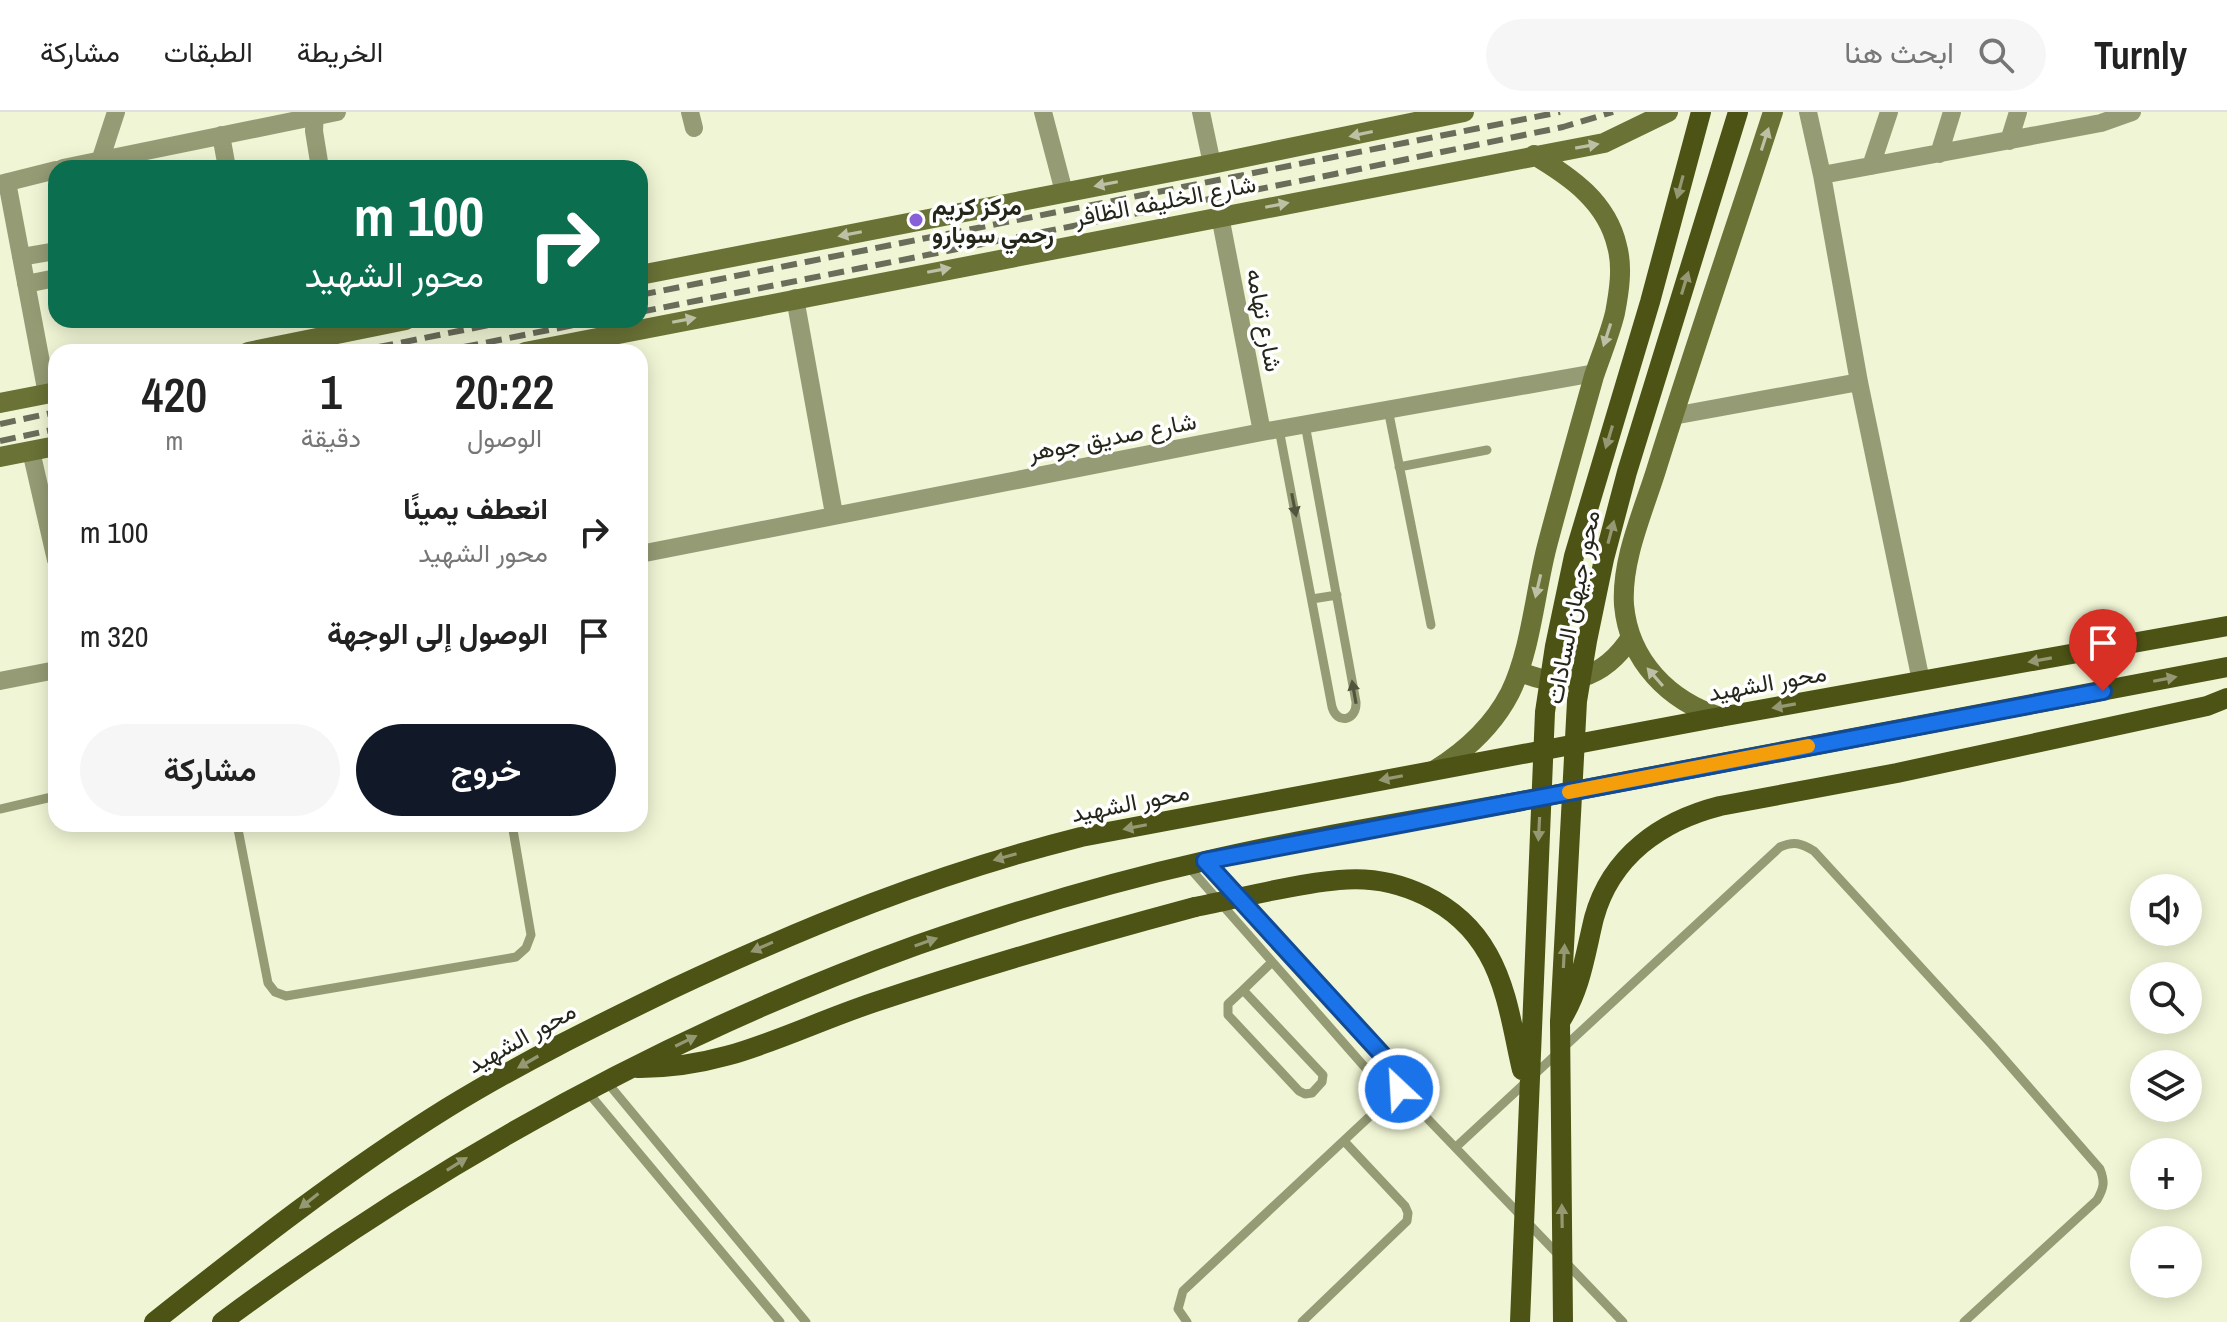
<!DOCTYPE html>
<html lang="ar">
<head>
<meta charset="utf-8">
<style>
  :root { --surface:#fff; --page:#f6f6f6; --text:#222; --muted:#767676; --line:#e0e0e0; --accent:#111827 }
  body { margin:0; font-family:"Archivo Narrow",Vazirmatn,sans-serif; background:var(--page); color:var(--text); direction:rtl; height:100vh; display:flex; flex-direction:column; font-size:30px; white-space:nowrap }
  * { box-sizing:border-box; margin:0 }
  p { font-size:26px; color:var(--muted) }
  .icon { flex:none; width:44px; height:44px; fill:none; stroke:currentColor; stroke-width:2; stroke-linecap:round; stroke-linejoin:round }
  .map { position:relative; flex:1; overflow:hidden; direction:ltr }
  .side { position:absolute; left:48px; top:232px; width:600px; height:488px; display:flex; flex-direction:column; background:var(--surface); border-radius:24px; box-shadow:0 4px 20px #0003; direction:rtl }
  .side>* { flex:none }
  .guide { position:absolute; left:48px; top:48px; width:600px; height:168px; border-radius:24px; box-shadow:0 4px 20px #0003; direction:rtl; background:#0b6e4f; color:#fff; overflow:hidden }
  .controls { position:absolute; left:2130px; top:762px; display:grid; gap:16px }
  .controls a { display:grid; place-items:center; width:72px; height:72px; border-radius:50%; background:var(--surface); box-shadow:0 4px 20px #0003; font-size:40px }
  .pin { position:absolute; display:grid; place-items:center; width:68px; height:68px; color:#fff; margin:-82px -34px; border-radius:50% 50% 50% 0; rotate:-45deg; box-shadow:0 0 8px #0007 }
  .pin .icon { rotate:45deg }
  .me { position:absolute; width:88px; margin:-44px; rotate:335deg; stroke-linejoin:round; filter:drop-shadow(0 0 6px #0008) }
  .turn { display:flex; align-items:center; gap:28px; height:168px; padding:0 32px; font-size:36px }
  .turn .icon { width:104px; height:104px; stroke-width:2.5 }
  .turn b { display:block; font-size:56px; line-height:68px }
  .eta { display:flex; justify-content:space-evenly; align-items:center; height:136px; text-align:center }
  .eta b { font-size:48px; font-weight:600; line-height:56px }
  .cta { display:flex; gap:16px; margin-top:auto; padding:16px 32px }
  .cta a { flex:1; height:92px; border-radius:48px; background:var(--accent); color:#fff; font-size:32px; font-weight:600; line-height:92px; text-align:center }
  .cta a+a { background:var(--page); color:var(--text) }
  ul { padding:0; list-style:none }
  li { display:flex; align-items:center; gap:24px; height:104px; padding:0 32px }
  li div { flex:1 }
  li b { display:block; font-size:30px }
  li em { font-style:normal }
  header { display:flex; align-items:center; gap:48px; box-sizing:border-box; height:112px; padding:0 40px; background:var(--surface); border-bottom:2px solid var(--line) }
  header strong { font-size:38px }
  nav { display:flex; gap:44px; margin-inline-start:auto; font-size:28px }
  .search { width:560px; height:72px; background:var(--page); display:flex; align-items:center; gap:20px; box-sizing:border-box; padding:0 28px; border-radius:44px; color:var(--muted); font-size:30px }
  .map>svg:first-child { display:block }
</style>
</head>
<body>
<header>
<strong>Turnly</strong>
<div class="search"><svg class="icon" aria-label="search" viewBox="0 0 24 24"><circle cx="10" cy="10" r="6"/><path d="M15 15l6 6"/></svg>ابحث هنا</div>
<nav><a>الخريطة</a><a>الطبقات</a><a>مشاركة</a></nav>
</header>
<div class="map">
<svg width="2227" height="1210" viewBox="0 0 2227 1210">
  <rect width="100%" height="100%" fill="#f0f6d5"/>
  <g fill="none" stroke-linecap="round" stroke-linejoin="round">
    <path stroke="#959c75" stroke-width="9" d="M1388,297L1431,513
      M1279,317L1332,595C1337,613 1357,609 1356,590L1305,312
      M1399,355L1487,338
      M1312,487L1337,483
      M0,697L56,684
      M237,712L268,871L275,880L286,884L516,845L526,836L531,823L512,712
      M1206,749L1387,948L1399,977
      M1188,754L1370,961L1378,969L1399,977L1623,1210
      M1243,878L1323,963L1322,970L1312,981L1305,982L1299,979L1228,903V892Z
      M1243,878L1272,850
      M606,969L806,1210
      M586,978L780,1210
      M1456,1035L1780,735C1794,729 1801,731 1814,739L1992,933L2100,1057C2105,1070 2104,1076 2097,1088L1964,1210
      M1187,1210L1178,1197L1183,1179L1399,977
      M1302,1210L1407,1109L1408,1101L1405,1094L1344,1029"/>
    <path stroke="#959c75" stroke-width="18" d="M315,0L314,19L320,56
      M690,0L694,16
      M1043,0L1064,80
      M1201,0L1212,52
      M1808,0L1822,63L1859,270L1921,569
      M221,23L227,56
      M2009,29L2018,0
      M1939,42L1952,0
      M101,46L116,0
      M1871,54L1889,0
      M63,56L337,0
      M1822,63L2101,11L2132,0
      M7,70L47,282
      M0,72L56,58
      M1220,104L1262,320
      M21,145L56,139
      M26,172L56,166
      M795,186L834,402
      M1673,304L1859,270
      M31,339L56,448
      M640,442L1262,320L1595,261
      M0,569L56,558"/>
    <path stroke="#6a7236" stroke-width="20" d="M640,163L1212,52L1464,0
      M248,240L406,208
      M525,240L1604,31L1668,0
      M0,291L56,280
      M0,345L56,334
      M1519,559C1563,580 1605,566 1631,525
      M1720,605C1669,589 1629,549 1624,493C1621,446 1645,396 1658,352C1695,234 1735,117 1773,0
      M1435,658C1467,638 1493,614 1510,581C1531,538 1535,480 1547,434C1562,377 1578,321 1594,264C1601,243 1610,222 1615,201C1619,180 1623,155 1617,134C1607,90 1571,65 1534,43"/>
    <path stroke="#4c5315" stroke-width="20" d="M1560,910C1581,877 1585,843 1594,806C1611,744 1661,709 1720,694L1897,661L2207,594L2227,586
      M637,956C728,957 791,918 875,890C980,855 1087,824 1195,795
      M154,1210C249,1135 344,1060 447,996C520,951 596,914 672,877C809,813 934,762 1081,725L1720,605L2227,514
      M222,1210C435,1052 667,923 917,833C1011,800 1107,771 1205,749C1313,724 1423,707 1532,687C1763,643 1995,599 2227,555"/>
    <path stroke="#6a6d5a" stroke-width="6" stroke-dasharray="16 8" stroke-linecap="butt" d="M640,183L1560,0
      M640,200L1335,62L1563,15L1613,0
      M354,240L514,208
      M439,240L599,208
      M0,312L56,300
      M0,329L56,317"/>
    <path stroke="#4c5315" stroke-width="20" d="M1195,795C1241,786 1293,772 1339,768C1397,762 1459,790 1488,842C1508,877 1513,920 1522,958
      M1520,1210L1545,600L1555,534L1574,444L1650,190L1701,0
      M1563,1210L1560,910L1577,589L1587,529L1604,447L1627,360L1738,0"/>
  </g>
  <defs><path id="oneway-solid" d="M-6-.8H1V-3.2L6.5 0L1 3.2V.8H-6Z" transform="scale(2)"/></defs>
  <g fill="#bcc0a5">
    <use href="#oneway-solid" transform="translate(1361 22) rotate(168)"/>
    <use href="#oneway-solid" transform="translate(1765 27) rotate(-72)"/>
    <use href="#oneway-solid" transform="translate(1587 34) rotate(-10)"/>
    <use href="#oneway-solid" transform="translate(1106 72) rotate(169)"/>
    <use href="#oneway-solid" transform="translate(1277 93) rotate(-11)"/>
    <use href="#oneway-solid" transform="translate(850 122) rotate(169)"/>
    <use href="#oneway-solid" transform="translate(939 158) rotate(-11)"/>
    <use href="#oneway-solid" transform="translate(684 208) rotate(-11)"/>
    <use href="#oneway-solid" transform="translate(1607 223) rotate(108)"/>
    <use href="#oneway-solid" transform="translate(1538 474) rotate(103)"/>
    <use href="#oneway-solid" transform="translate(1655 565) rotate(-131)"/>
  </g>
  <g fill="#949873">
    <use href="#oneway-solid" transform="translate(1680 75) rotate(105)"/>
    <use href="#oneway-solid" transform="translate(1685 171) rotate(-73)"/>
    <use href="#oneway-solid" transform="translate(1609 325) rotate(107)"/>
    <use href="#oneway-solid" transform="translate(1611 420) rotate(-75)"/>
    <use href="#oneway-solid" transform="translate(2040 548) rotate(170)"/>
    <use href="#oneway-solid" transform="translate(2165 567) rotate(-11)"/>
    <use href="#oneway-solid" transform="translate(1784 594) rotate(170)"/>
    <use href="#oneway-solid" transform="translate(1391 666) rotate(169)"/>
    <use href="#oneway-solid" transform="translate(1135 715) rotate(169)"/>
    <use href="#oneway-solid" transform="translate(1539 717) rotate(93)"/>
    <use href="#oneway-solid" transform="translate(1005 745) rotate(164)"/>
    <use href="#oneway-solid" transform="translate(926 830) rotate(-19)"/>
    <use href="#oneway-solid" transform="translate(762 835) rotate(156)"/>
    <use href="#oneway-solid" transform="translate(1564 844) rotate(-87)"/>
    <use href="#oneway-solid" transform="translate(686 929) rotate(-26)"/>
    <use href="#oneway-solid" transform="translate(528 950) rotate(150)"/>
    <use href="#oneway-solid" transform="translate(457 1052) rotate(-32)"/>
    <use href="#oneway-solid" transform="translate(309 1089) rotate(142)"/>
    <use href="#oneway-solid" transform="translate(1562 1104) rotate(-91)"/>
  </g>
  <g fill="#51553e">
    <use href="#oneway-solid" transform="translate(1294 393) rotate(79)"/>
    <use href="#oneway-solid" transform="translate(1354 580) rotate(-100)"/>
  </g>
  <g fill="none" stroke-linecap="round" stroke-linejoin="round">
    <defs>
      <path id="route" d="M1399,977L1387,948L1205,749L2103,579"/>
    </defs>
    <use href="#route" stroke="#114b97" stroke-width="20"/>
    <use href="#route" stroke="#1a73e8" stroke-width="14"/>
    <path stroke="#f59e0b" stroke-width="14" d="M1569,680L1808,634"/>
  </g>
  <circle fill="#875fd9" stroke="#fff" stroke-width="3" cx="916" cy="108" r="8"/>
  <g text-anchor="middle" dominant-baseline="central" stroke-width="7" stroke-linejoin="round" paint-order="stroke">
    <g font-size="24" fill="#24261a" stroke="#fff">
      <text transform="translate(1165 88) rotate(-11)">شارع الخليفه الظافر</text>
      <text transform="translate(1265 208) rotate(79)">شارع تهامه</text>
      <text transform="translate(1112 324) rotate(-11)">شارع صديق جوهر</text>
      <text transform="translate(1572 495) rotate(-79)">محور جيهان السادات</text>
      <text transform="translate(1767 570) rotate(-10)">محور الشهيد</text>
      <text transform="translate(1130 690) rotate(-11)">محور الشهيد</text>
      <text transform="translate(521 925) rotate(-29)">محور الشهيد</text>
    </g>
    <g font-size="24" font-weight="bold" fill="#24261a" stroke="#fff" text-anchor="start">
      <text x="932" y="94">مركز كريم<tspan x="932" dy="28">رحمي سوبارو</tspan></text>
    </g>
  </g>
</svg>
<div class="controls">
<a><svg class="icon" aria-label="sound" viewBox="0 0 24 24"><path d="M4 9h4l5-4v14l-5-4H4zM17 9q2 3 0 6"/></svg></a>
<a><svg class="icon" aria-label="search" viewBox="0 0 24 24"><circle cx="10" cy="10" r="6"/><path d="M15 15l6 6"/></svg></a>
<a><svg class="icon" aria-label="layers" viewBox="0 0 24 24"><path d="M12 4l9 5-9 5-9-5zM3 14l9 5 9-5"/></svg></a>
<a>+</a>
<a>−</a>
</div>
<div class="pin" style="left:2103px;top:579px;background:#d93025"><svg class="icon" aria-label="arrive" viewBox="0 0 24 24"><path d="M6 21V4h12l-3 4 3 4H6"/></svg></div>
<svg class="me" style="left:1399px;top:977px" viewBox="-20 -20 40 40"><circle r="17" fill="#1a73e8" stroke="#fff" stroke-width="3"/><path d="M0-11L8 9 0 5-8 9z" fill="#fff"/></svg>
<div class="guide">
<div class="turn"><svg class="icon" aria-label="right" viewBox="0 0 24 24"><path d="M7 20v-9h11M14 6l5 5-5 5"/></svg><div><b>100 m</b>محور الشهيد</div></div>
</div>
<section class="side">
<div class="eta">
<div><b>20:22</b><p>الوصول</p></div>
<div><b>1</b><p>دقيقة</p></div>
<div><b>420</b><p>m</p></div>
</div>
<ul>
<li><svg class="icon" aria-label="right" viewBox="0 0 24 24"><path d="M7 20v-9h11M14 6l5 5-5 5"/></svg><div><b>انعطف يمينًا</b><p>محور الشهيد</p></div><em>100 m</em></li>
<li><svg class="icon" aria-label="arrive" viewBox="0 0 24 24"><path d="M6 21V4h12l-3 4 3 4H6"/></svg><div><b>الوصول إلى الوجهة</b></div><em>320 m</em></li>
</ul>
<div class="cta"><a>خروج</a><a>مشاركة</a></div>
</section>
</div>
</body>
</html>
